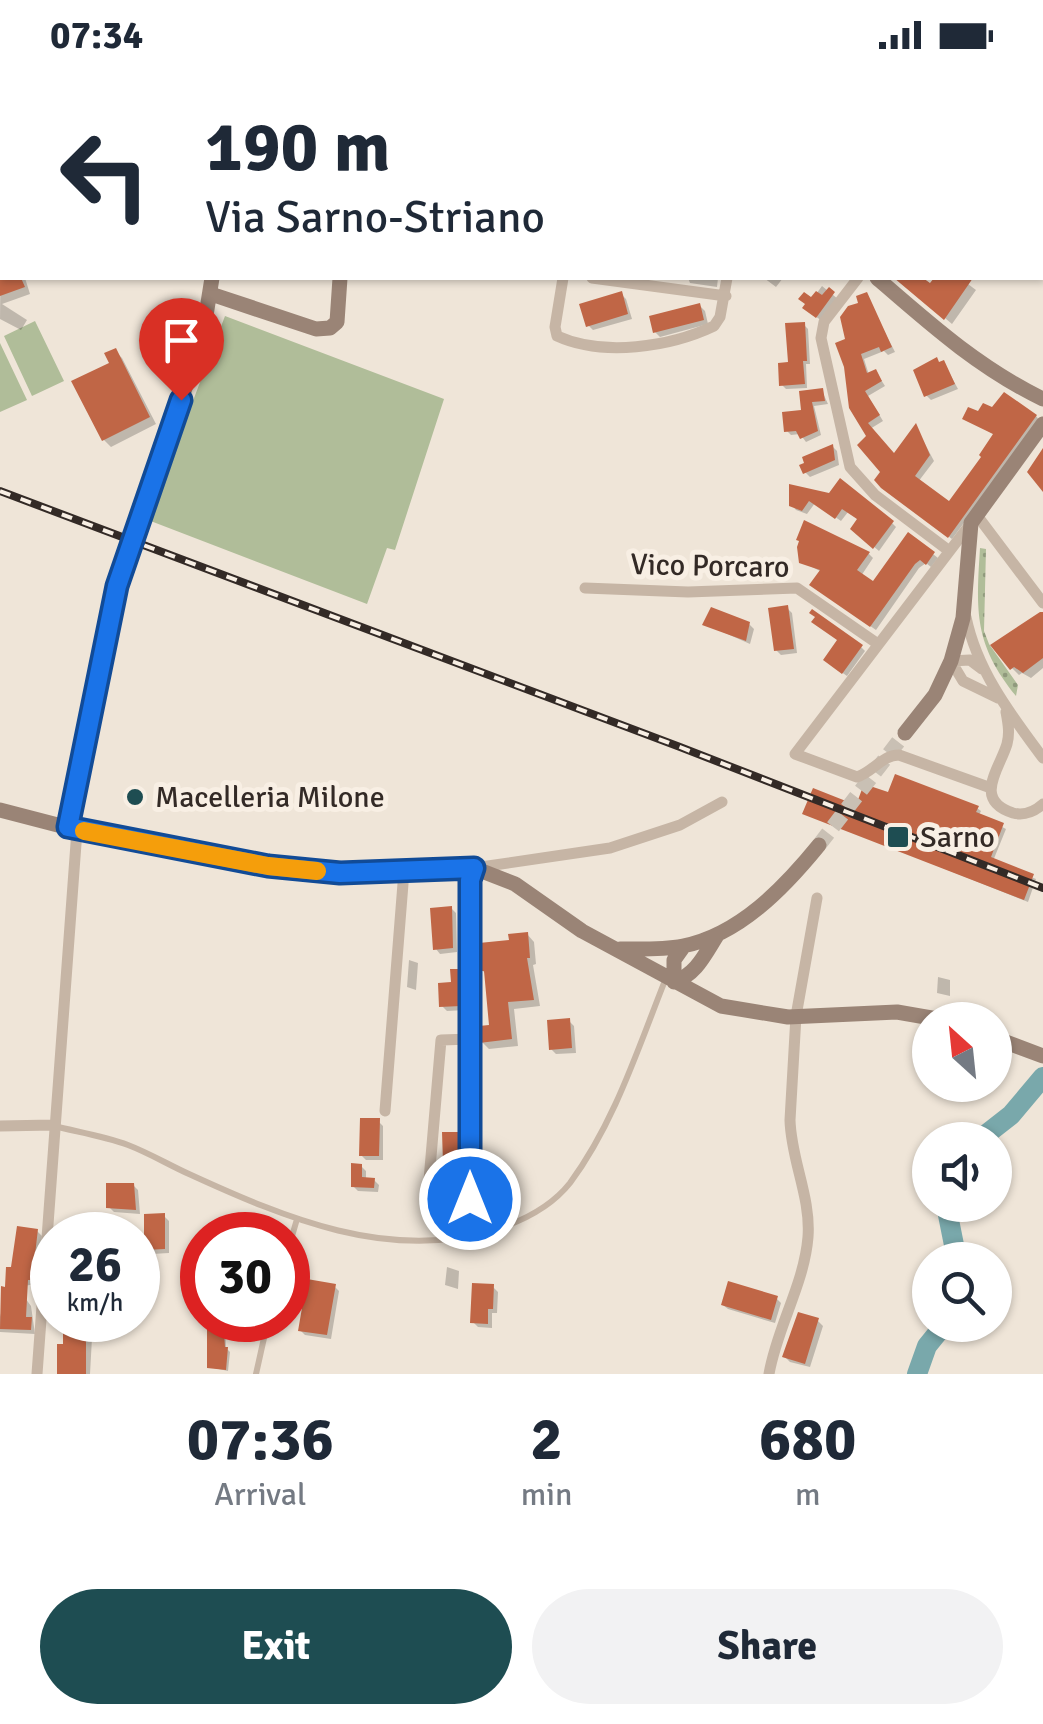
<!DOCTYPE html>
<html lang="en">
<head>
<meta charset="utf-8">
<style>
  :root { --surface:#fff; --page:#f2f2f3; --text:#1f2937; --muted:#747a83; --accent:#1e4d52 }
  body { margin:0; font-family:Signika,sans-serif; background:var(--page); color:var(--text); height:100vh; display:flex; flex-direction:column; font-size:38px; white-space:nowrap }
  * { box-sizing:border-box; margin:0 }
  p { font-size:32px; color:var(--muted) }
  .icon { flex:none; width:55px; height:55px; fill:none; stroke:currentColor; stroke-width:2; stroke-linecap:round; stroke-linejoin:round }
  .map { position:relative; height:1304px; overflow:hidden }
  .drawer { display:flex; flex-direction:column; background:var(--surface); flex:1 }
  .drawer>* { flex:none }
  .banner { position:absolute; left:0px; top:0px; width:1045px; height:210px; box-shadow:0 2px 8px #0004; background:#fff; color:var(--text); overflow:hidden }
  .needle { width:65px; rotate:333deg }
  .tools { position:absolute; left:912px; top:932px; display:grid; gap:20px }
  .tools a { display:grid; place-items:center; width:100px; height:100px; border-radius:50%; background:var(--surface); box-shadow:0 2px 8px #0004; font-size:50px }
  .speed { position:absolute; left:30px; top:1142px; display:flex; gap:20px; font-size:50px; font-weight:700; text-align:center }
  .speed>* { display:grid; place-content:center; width:130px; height:130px; border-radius:50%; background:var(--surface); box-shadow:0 2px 8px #0004; line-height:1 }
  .speed small { font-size:25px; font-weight:400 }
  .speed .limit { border:15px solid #d22; background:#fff; color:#111 }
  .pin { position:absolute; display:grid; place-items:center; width:85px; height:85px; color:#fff; margin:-102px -42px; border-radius:50% 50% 50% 0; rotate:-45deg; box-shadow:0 0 10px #0007 }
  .pin .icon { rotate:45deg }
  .me { position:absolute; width:110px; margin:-55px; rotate:0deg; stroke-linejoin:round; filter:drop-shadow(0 0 8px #0008) }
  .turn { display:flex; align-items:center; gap:35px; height:210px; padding:0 40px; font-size:45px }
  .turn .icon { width:130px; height:130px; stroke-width:2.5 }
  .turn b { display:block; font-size:70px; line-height:85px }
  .eta { display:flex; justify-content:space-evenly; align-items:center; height:170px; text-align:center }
  .eta b { font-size:60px; font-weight:700; line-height:70px }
  .action { display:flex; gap:20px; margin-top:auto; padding:20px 40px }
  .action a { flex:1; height:115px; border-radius:60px; background:var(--accent); color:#fff; font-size:40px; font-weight:700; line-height:115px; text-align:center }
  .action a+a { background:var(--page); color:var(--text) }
  .status { display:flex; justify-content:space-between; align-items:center; height:70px; padding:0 50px; background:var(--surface); direction:ltr }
  .status svg { height:28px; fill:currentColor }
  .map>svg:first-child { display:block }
</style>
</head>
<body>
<div class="status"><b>07:34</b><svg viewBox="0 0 49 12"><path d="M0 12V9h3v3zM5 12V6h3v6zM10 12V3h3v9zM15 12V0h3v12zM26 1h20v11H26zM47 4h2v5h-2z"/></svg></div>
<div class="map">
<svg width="1043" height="1304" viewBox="0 0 1043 1304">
  <defs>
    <pattern id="grass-dots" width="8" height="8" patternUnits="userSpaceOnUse" patternTransform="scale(2.5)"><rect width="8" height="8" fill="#b0bd99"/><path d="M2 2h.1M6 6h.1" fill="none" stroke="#909a7d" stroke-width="1.8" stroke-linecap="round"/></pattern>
  </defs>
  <rect width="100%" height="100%" fill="#efe5d8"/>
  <path fill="url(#grass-dots)" d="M980,478L986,479L984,561L989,574L1018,615L1016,626C974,574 976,542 980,478Z"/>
  <path fill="#b0bd99" d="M225,246L444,329L395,480L387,478L367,534L148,450Z
    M35,251L64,311L32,326L4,266Z
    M0,273L27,330L0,342Z"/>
  <path fill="#0003" d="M266,0H294V2H264Z
    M1,150L2,208H25L30,224L2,234L27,250L21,260L0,249Z
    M688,208H718L717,217L690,213Z
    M764,208H783L776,217Z
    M898,208H923L931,216L938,208H960L976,220L952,254Z
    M822,216L838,229L822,251L811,243V231Z
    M621,224L626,229L632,249L593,260L588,255Z
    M866,225L895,282L888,285L884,281L864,289L869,305L876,302L885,316L868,326L883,351L870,359L894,387L916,357L934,391L918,412L949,434L984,387L995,365L965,348L979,344L1036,346L1040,351L952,469L889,422L869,367L848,270Z
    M700,236L705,241L708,254L660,267L655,262Z
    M804,255L808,259L810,294H806L807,318L786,319L782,315Z
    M115,281L122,288L156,354L111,377L104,370Z
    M944,293L958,319L931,330L926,325Z
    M822,321L828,334L814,336L821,365L806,372L800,364L791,365L787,361L804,342L802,323Z
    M833,377L837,381L839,395L810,407L805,402Z
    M792,417L892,453L896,457L879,481L853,459L859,450L848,442L841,451L815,433L807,444L796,440L792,435Z
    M805,453L869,484L873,488L861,506L873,515L909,465L938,488L931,497L926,493L919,498L876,560L817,519L822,502L802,492Z
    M787,538L792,543L797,583L781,585L776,580Z
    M1043,548V598L1031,608L1022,603L1019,605L1012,598Z
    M705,554H749L754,559L750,574Z
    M861,577L865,581L847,606L830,594Z
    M858,738H977L981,741L979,745L1006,759L993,791L1036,809L1028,832L805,743Z
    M451,838L456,843L457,882L440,884L436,879Z
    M527,864L534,872L536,894L533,895L540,936L514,939L518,976L489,979L482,972L492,958L487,905L482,900L511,872Z
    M409,890L418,893L416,920L407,917Z
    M459,901L464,906L465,940L447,941L442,936Z
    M938,907L950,910V926L937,923Z
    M569,951L574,956L576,983L556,984L551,979Z
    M378,1051L383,1056V1090H366L361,1085Z
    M460,1064L465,1069V1096L450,1097L445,1092Z
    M361,1096L366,1101V1110H374L379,1115L378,1122L358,1121L353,1116Z
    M133,1115L138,1120L140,1144L114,1142L109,1137Z
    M164,1146L169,1151V1183L152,1184L147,1179Z
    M68,1152H78L82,1156L81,1165H59V1162H67Z
    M240,1158L266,1165H238Z
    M37,1161L42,1166L36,1214L17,1217L31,1236L35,1264L0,1262V1247L13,1198Z
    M447,1197L459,1201L458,1219L445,1215Z
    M334,1216L339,1221L331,1269L305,1265L300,1260Z
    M493,1217L498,1222L497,1243H492V1258L478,1257L473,1252Z
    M776,1228L781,1233L775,1253L728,1239L723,1235Z
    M66,1250H93L90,1304H59L66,1276Z
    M210,1250H225L226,1278L230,1282L228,1301L209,1297Z
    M818,1251L823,1256L810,1297L790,1292L785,1287Z"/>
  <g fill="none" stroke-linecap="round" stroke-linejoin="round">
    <path stroke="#79a8ab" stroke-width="20" d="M979,1070L1011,1045L1043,1007
      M946,1135L957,1190
      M917,1304L927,1276L944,1255"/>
  </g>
  <path fill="#c06646" d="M0,208H21L25,217L0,226Z
    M894,208H923L930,213L934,208H973L944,250Z
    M829,217L835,222L816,248L802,238L805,234L798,229L804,222L811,227L816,221L822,225Z
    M622,221L628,244L586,257L579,234Z
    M867,222L892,277L881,282L879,277L861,284L867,303L876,299L882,311L865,321L880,345L868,353L894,383L916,353L930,385L915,406L949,431L981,387L979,385L993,364L962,349L968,337L978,341L983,333L992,337L1004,322L1037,345L948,468L881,418L874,410L880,402L857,375L866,366L849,338L844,297L835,273L845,269L840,247L848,236L858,233L856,226Z
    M700,233L704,250L653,263L649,246Z
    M805,252L807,291H803L805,314L779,316L778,293L788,292L785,253Z
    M116,278L150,347L102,371L71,311L109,293L104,283Z
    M937,287L939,292L944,290L955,314L924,327L913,300Z
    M823,318L825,331L812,332L818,361L800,369L796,361L784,362L782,342L801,340L799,321Z
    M833,374L835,390L803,404L799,395L804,393L802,387Z
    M1043,378V422L1027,402Z
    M840,408L894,451L873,479L850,459L857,449L842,439L835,449L809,431L802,441L789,436V414L829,423Z
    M804,450L870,482L857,500L873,511L908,462L935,482L926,495L920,490L915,494L870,557L809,515L820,500L799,493L797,477L799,471L796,470Z
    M788,535L794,579L774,581L768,538Z
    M711,537L750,552L746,571L702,555Z
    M812,539L863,575L842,604L823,590L837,570L811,552L815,547L809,543Z
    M1040,542H1043V588L1023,603L1014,597L1010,600L990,575Z
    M895,704L979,736L976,742L1004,753L991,787L1034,804L1024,830L802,744L813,718L856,735L864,714L888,722Z
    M452,836L453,878L433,880L430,838Z
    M528,862L530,888H527L534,930L508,932L512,969L479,973V956L489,955L484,901H479V873L509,870L508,864Z
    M450,899H460L461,936L439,937L438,913L451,912Z
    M570,948L572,978L549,980L547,950Z
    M360,1048H380L379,1086H359Z
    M442,1062H461V1092L443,1093Z
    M351,1093L362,1094V1107L375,1108L374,1118L351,1117Z
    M106,1113H134L136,1140L106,1138Z
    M165,1143V1179L144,1180V1144Z
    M17,1156L38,1159L32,1210H28L26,1247H32L31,1260L0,1259L1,1216L5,1217L6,1197H11Z
    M307,1209L336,1214L327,1265L298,1261Z
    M728,1211L778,1226L771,1250L721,1235Z
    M472,1213L494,1214L493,1239H488V1254L470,1253Z
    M798,1242L819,1248L805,1294L782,1287Z
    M63,1250H91V1261H86V1304H57V1274H63Z
    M207,1250H223L225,1277H228L226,1300L207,1298Z"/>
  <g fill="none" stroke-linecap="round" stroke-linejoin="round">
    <path stroke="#c9c0b4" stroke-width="15" stroke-dasharray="15 8" stroke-linecap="butt" d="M819,775L905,663"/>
    <path stroke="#c6b5a5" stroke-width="6" d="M54,1056C78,1062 104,1066 128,1075C149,1083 169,1095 189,1104C285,1148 389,1192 494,1160C523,1151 551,1137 570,1113C615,1052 638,978 666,908
      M288,1180L297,1149
      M256,1304L268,1250"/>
    <path stroke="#c6b5a5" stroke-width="11" d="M1000,0L1004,2
      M1042,26L1043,27
      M563,208L555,257L557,266C603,287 670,277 714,256L720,247L727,208
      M592,208L726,226
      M858,208L824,252L821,268L850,397L875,425L948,480
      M976,444L1043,533
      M971,453L795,684L857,707C873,702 882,685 899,685L991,718
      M585,518L688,522L797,518L878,574
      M966,547C977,601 1011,645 1043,688
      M982,599L970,590L951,591L963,611L998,628
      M1006,642C1008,653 1010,663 1007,674C1000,698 972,730 1013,743C1025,746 1034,742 1043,734
      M385,1041L404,801
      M0,1056L53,1055
      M429,1110L441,970L471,969
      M470,1168V810L474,798L610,778L680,755L722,732
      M37,1304L77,760
      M769,1304C777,1257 804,1215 808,1167C811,1127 791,1090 790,1050L796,946L817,828"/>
    <path stroke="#9a8476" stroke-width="15" d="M203,0V2
      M728,0L742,2
      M340,2V0
      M584,2V0
      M1042,55H1043
      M877,208C930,254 979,298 1043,329
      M211,224L316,259L330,258L337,252L340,208
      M148,430L203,264L212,208
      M905,663L935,625L951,591L963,548L971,453L1043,354
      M0,740L77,760L268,796L340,803L474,798L515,814L582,861L721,936L788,947L897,942L943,950
      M68,757L117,516
      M620,879C640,879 662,880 683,876C739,865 784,818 819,775
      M674,912C697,904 705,884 718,864
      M674,912V890L684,876
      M995,968L1043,986"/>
    <defs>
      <path id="rail" d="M0,421L680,677L1043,818"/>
    </defs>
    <use href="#rail" stroke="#332a26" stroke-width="8"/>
    <use href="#rail" stroke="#f8efe4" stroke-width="4" stroke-dasharray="11" stroke-linecap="butt"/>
    <path stroke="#9a8476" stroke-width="15" d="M117,516L148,430"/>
  </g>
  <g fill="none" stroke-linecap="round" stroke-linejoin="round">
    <defs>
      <path id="route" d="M181,330L117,516L68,757L268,796L340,803L474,798L470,810V1129"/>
    </defs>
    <use href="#route" stroke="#114b97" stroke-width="25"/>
    <use href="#route" stroke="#1a73e8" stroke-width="18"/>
    <path stroke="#f59e0b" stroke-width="18" d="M84,761L268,796L317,801"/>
  </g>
  <g fill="#1e4d52" stroke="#f8efe4" stroke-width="4">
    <circle cx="135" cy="727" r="10"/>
    <rect x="886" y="755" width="24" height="24" rx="5"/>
  </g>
  <g text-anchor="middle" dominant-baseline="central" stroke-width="10" stroke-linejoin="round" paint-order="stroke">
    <g font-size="30" fill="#332a26" stroke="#f8efe4">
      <text transform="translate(710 496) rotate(1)">Vico Porcaro</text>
    </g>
    <g font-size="30" fill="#332a26" stroke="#f8efe4" text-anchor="start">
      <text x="155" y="727">Macelleria Milone</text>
      <text x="920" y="767">Sarno</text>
    </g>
  </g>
</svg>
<div class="tools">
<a><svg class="needle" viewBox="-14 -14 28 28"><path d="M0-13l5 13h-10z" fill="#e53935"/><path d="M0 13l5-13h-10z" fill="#747a83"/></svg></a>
<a><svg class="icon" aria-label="sound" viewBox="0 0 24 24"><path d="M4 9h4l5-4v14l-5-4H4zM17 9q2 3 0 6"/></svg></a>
<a><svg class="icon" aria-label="search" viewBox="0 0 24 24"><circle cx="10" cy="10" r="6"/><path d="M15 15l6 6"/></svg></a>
</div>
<div class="speed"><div>26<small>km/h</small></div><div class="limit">30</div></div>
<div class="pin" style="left:181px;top:330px;background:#d93025"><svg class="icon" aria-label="arrive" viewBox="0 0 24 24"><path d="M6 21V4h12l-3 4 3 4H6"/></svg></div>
<svg class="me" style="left:470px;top:1129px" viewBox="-20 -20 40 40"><circle r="17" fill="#1a73e8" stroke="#fff" stroke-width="3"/><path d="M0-11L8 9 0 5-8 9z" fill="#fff"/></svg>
<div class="banner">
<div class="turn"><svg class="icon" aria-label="left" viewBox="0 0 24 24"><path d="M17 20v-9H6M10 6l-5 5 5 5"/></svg><div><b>190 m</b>Via Sarno-Striano</div></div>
</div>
</div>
<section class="drawer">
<div class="eta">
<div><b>07:36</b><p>Arrival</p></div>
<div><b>2</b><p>min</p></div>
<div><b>680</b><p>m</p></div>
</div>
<div class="action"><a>Exit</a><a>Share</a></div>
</section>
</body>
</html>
